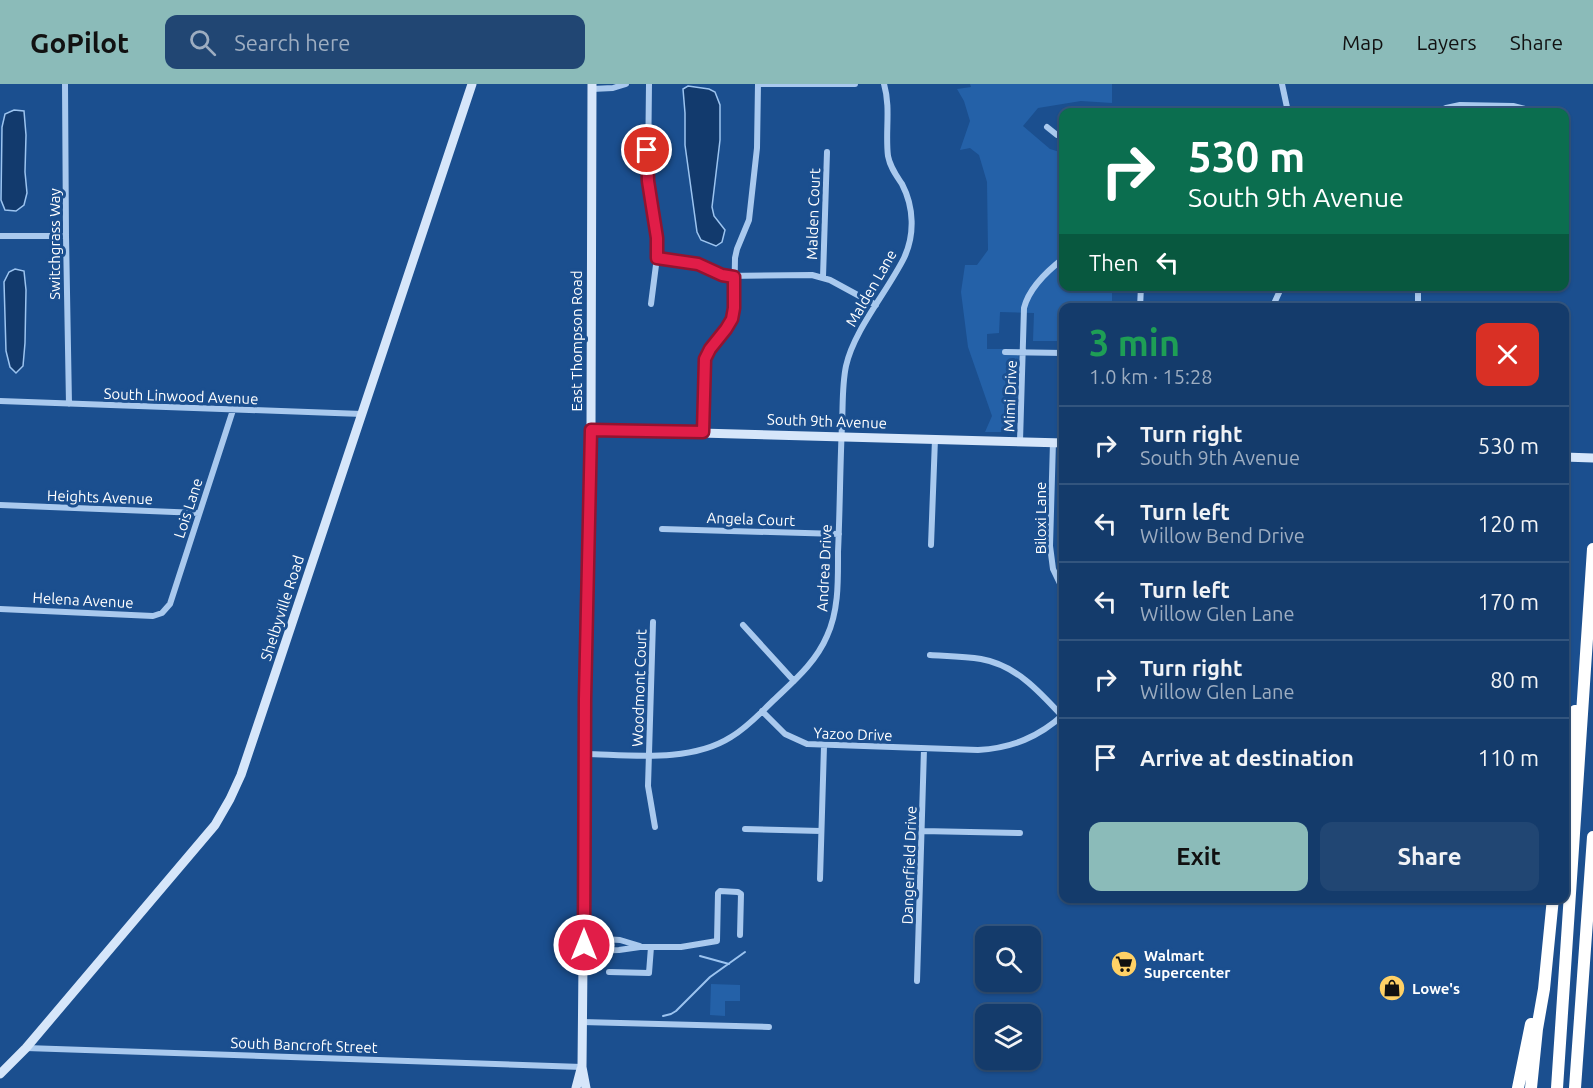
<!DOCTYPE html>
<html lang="en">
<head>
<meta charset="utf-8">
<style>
  :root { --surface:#143b6b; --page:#214673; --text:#f1f3f6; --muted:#9dadc1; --line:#33557e; --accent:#8bbbb9 }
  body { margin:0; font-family:Ubuntu,sans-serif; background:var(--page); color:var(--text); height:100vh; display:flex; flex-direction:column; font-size:22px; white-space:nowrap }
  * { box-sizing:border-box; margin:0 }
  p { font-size:20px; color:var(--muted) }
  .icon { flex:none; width:33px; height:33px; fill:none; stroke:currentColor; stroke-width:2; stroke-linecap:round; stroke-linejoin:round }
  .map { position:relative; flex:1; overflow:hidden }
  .sheet { position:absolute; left:1059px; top:219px; width:510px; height:600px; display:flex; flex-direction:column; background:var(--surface); border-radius:12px; box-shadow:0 2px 4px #0004,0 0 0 2px var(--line) }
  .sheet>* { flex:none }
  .hud { position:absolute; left:1059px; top:24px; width:510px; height:183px; border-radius:12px; box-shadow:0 2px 4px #0004,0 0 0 2px var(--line); background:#0b6e4f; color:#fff; overflow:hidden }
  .controls { position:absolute; left:975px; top:842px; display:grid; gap:12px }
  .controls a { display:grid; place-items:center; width:66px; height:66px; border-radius:12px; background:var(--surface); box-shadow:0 2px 4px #0004,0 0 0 2px var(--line); font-size:30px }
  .pin { position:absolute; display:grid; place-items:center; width:51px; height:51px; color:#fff; margin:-26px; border:3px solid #fff; border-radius:50%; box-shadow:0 2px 6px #0007 }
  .me { position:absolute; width:66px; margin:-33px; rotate:0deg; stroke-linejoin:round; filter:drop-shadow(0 0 4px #0008) }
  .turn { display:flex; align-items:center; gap:21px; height:126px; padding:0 30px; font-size:27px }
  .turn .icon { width:78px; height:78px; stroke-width:2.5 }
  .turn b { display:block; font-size:42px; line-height:51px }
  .then { display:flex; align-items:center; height:57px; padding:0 30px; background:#0003; gap:12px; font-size:22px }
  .round { display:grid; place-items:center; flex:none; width:63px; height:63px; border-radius:12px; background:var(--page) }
  .head { display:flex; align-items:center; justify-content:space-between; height:102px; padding:0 30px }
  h1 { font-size:36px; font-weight:600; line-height:45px; color:#1e9e55 }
  .primary-button { display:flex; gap:12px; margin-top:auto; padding:12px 30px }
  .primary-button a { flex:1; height:69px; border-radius:12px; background:var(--accent); color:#111; font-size:24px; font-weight:600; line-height:69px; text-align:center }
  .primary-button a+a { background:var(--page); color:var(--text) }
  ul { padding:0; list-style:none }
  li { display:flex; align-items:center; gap:18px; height:78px; padding:0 30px; border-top:2px solid var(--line) }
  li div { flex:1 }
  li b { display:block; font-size:22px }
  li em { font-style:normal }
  header { display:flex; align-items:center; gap:36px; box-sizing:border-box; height:84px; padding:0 30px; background:var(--accent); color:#111 }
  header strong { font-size:28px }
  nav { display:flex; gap:33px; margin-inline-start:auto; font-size:21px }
  .search { width:420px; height:54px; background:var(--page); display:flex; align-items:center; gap:15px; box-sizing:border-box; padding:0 21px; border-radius:12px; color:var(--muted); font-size:22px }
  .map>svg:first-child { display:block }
</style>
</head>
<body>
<header>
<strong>GoPilot</strong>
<div class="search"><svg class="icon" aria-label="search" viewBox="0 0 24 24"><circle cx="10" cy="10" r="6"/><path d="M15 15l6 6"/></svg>Search here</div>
<nav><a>Map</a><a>Layers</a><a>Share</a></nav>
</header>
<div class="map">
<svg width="1593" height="1004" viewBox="0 0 1593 1004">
  <rect width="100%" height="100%" fill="#1b4f8f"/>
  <path fill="#2461a8" d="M970,0H1112V19L1081,17L1038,24L1023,42L1050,65L1063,69L1064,202L1112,203V223L1064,224L1063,257H1033L1034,229L1000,228L999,249L987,250V265H1019L1017,338L1012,348H985L992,332L968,263L961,208L965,181H977L988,166L987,98L979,71L970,64L960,66L970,37L964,17L957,5L971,3Z
    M711,900L740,901V917H725V932L710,931Z"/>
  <path fill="#123a6d" stroke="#9cc4f0" stroke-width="1.5" d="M688,2L709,5L715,8L720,21V56L712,123L714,132L725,146L722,158L716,162L701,156L697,148L685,61V29L683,5Z
    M14,26L24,27L26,51L25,88L27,109L24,121L16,127L5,126L1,116L2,43L5,30Z
    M15,185L24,187L26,206L25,259L23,282L16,289L10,283L6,267L4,198L9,188Z"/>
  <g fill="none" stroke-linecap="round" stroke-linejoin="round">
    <path stroke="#9cc4f0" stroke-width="2" d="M700,872L729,880
      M663,932L671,930L676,927L710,893L745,868"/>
    <path stroke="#a9c9ee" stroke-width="6" d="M65,0L66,152L69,320
      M649,0L648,88L657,160L656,181L651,220
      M1282,0L1288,28
      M592,5L613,4L626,0
      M1437,28L1446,24L1460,21L1513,22L1525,25L1532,28
      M1047,43L1057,51L1064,50
      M0,152H66
      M657,175L698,180L725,192L812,191L830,196L876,221
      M823,193L827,68
      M1418,202V224
      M1140,224L1141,202
      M1272,224L1282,202
      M1005,268L1064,269
      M0,317L362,330
      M703,348L705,275C710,257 729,247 734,228L735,174L737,165L749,136L757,64L758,0H855
      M1020,357L1024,224C1029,204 1047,187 1064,174
      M1053,358L1050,462L1053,485L1064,508
      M0,421L199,429
      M662,445L839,450
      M931,461L935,355
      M0,525L153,532L162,529L170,520L233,326
      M653,538L648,702L655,743
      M743,541L794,597
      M930,571C947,572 965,572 981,575C1016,581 1040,608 1063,633
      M762,627L785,650L807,660L978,666C1012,664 1039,653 1064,630
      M585,670C631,671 690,679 731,653C748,643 761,628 775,615C795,596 816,578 827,552C839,526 838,496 838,468C840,425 840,383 842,341C843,321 842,301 846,282C854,246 887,208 904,174C915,151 914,123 902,100C896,91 890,83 888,72C885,48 891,24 884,0
      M745,745L821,747
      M922,747L1020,749
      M820,795L824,662
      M583,854L620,856L640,862
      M583,867L619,866L640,863H681L717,857L718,809L720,807L738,808L741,810L740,851
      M609,888L649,889L651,863
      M917,897L924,665
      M582,938L769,943
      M26,964L582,983"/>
    <path stroke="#d6e6fa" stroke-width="9" d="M591,346L1064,359
      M1564,373L1593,374
      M0,990L26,964L215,741L230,715L241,691L276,587L472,0
      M576,1004L581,985
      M586,1004L582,983L585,670L591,346L592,0"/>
    <path stroke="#fff" stroke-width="12" d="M1564,718L1575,627
      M1518,1004L1531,940
      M1531,1004L1537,945L1544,905L1553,814
      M1557,1004L1593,465
      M1575,1004L1593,753"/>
  </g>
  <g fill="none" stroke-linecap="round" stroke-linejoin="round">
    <defs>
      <path id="route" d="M584,861L585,615L591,346L703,348L705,275L710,265L726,245L732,235L734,224V193L722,191L698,180L657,174V154L648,97L647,66"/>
    </defs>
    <use href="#route" stroke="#92132f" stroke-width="15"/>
    <use href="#route" stroke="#e11d48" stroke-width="10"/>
  </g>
  <defs>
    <symbol id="supermarket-disc" viewBox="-11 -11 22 22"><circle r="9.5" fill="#ffd166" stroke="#1b4f8f"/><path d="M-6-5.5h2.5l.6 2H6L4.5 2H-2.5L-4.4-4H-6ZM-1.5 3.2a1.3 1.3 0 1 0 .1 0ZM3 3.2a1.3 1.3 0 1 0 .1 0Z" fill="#111"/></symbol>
    <symbol id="shop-disc" viewBox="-11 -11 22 22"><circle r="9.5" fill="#ffd166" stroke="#1b4f8f"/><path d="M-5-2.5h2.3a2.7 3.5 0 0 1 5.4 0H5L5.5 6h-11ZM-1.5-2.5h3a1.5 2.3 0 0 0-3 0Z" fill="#111"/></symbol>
  </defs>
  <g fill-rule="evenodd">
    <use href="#supermarket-disc" x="1109" y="865" width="30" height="30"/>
    <use href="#shop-disc" x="1377" y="889" width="30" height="30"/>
  </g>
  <g text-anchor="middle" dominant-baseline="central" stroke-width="6" stroke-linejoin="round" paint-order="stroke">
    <g font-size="15" fill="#fff" stroke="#1b4f8f">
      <text transform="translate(813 130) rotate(-88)">Malden Court</text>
      <text transform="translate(54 160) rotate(-90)">Switchgrass Way</text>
      <text transform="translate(871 204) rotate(-60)">Malden Lane</text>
      <text transform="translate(576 257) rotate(-90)">East Thompson Road</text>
      <text transform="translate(181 312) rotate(2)">South Linwood Avenue</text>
      <text transform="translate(1010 312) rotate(-88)">Mimi Drive</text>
      <text transform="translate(827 337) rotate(2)">South 9th Avenue</text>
      <text transform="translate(100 413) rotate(2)">Heights Avenue</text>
      <text transform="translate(188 424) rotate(-72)">Lois Lane</text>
      <text transform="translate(1040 434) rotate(-90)">Biloxi Lane</text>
      <text transform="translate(751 435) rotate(2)">Angela Court</text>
      <text transform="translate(824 484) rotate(-87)">Andrea Drive</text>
      <text transform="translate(83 516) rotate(3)">Helena Avenue</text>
      <text transform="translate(282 524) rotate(-72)">Shelbyville Road</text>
      <text transform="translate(639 604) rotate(-88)">Woodmont Court</text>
      <text transform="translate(853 650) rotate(2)">Yazoo Drive</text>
      <text transform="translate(909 781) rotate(-88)">Dangerfield Drive</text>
      <text transform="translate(304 961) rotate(2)">South Bancroft Street</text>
    </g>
    <g font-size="15" font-weight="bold" fill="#fff" stroke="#1b4f8f" text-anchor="start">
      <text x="1144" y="871">Walmart<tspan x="1144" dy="17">Supercenter</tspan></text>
      <text x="1412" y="904">Lowe's</text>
    </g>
  </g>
</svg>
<div class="controls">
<a><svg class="icon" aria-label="search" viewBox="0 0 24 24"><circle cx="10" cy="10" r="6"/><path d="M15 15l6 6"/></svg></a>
<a><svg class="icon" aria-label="layers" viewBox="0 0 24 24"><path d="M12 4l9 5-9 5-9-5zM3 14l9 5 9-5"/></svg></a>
</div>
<div class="pin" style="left:647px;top:66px;background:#d93025"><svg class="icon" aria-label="arrive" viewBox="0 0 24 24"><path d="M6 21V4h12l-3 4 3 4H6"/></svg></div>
<svg class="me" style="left:584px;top:861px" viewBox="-20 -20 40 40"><circle r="17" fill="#e11d48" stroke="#fff" stroke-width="3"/><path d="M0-11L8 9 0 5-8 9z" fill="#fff"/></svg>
<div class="hud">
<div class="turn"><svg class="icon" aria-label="right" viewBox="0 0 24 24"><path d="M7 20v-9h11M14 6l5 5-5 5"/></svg><div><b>530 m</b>South 9th Avenue</div></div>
<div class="then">Then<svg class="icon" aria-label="left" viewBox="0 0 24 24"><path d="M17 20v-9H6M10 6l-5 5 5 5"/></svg></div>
</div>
<section class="sheet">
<div class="head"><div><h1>3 min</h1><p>1.0 km · 15:28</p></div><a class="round" style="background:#d93025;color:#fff"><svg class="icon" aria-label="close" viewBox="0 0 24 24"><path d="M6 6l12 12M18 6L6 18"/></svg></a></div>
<ul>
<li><svg class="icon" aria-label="right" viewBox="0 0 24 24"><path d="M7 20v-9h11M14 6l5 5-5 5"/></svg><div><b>Turn right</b><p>South 9th Avenue</p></div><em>530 m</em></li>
<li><svg class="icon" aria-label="left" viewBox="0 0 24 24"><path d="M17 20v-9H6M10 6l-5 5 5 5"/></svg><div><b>Turn left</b><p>Willow Bend Drive</p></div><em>120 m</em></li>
<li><svg class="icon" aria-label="left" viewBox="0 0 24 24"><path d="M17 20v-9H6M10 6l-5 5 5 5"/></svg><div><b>Turn left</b><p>Willow Glen Lane</p></div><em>170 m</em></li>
<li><svg class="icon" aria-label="right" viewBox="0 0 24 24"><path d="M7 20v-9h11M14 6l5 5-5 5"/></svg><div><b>Turn right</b><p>Willow Glen Lane</p></div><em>80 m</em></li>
<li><svg class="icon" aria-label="arrive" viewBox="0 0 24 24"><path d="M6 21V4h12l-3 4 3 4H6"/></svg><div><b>Arrive at destination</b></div><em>110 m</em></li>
</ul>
<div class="primary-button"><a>Exit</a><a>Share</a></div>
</section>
</div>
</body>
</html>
